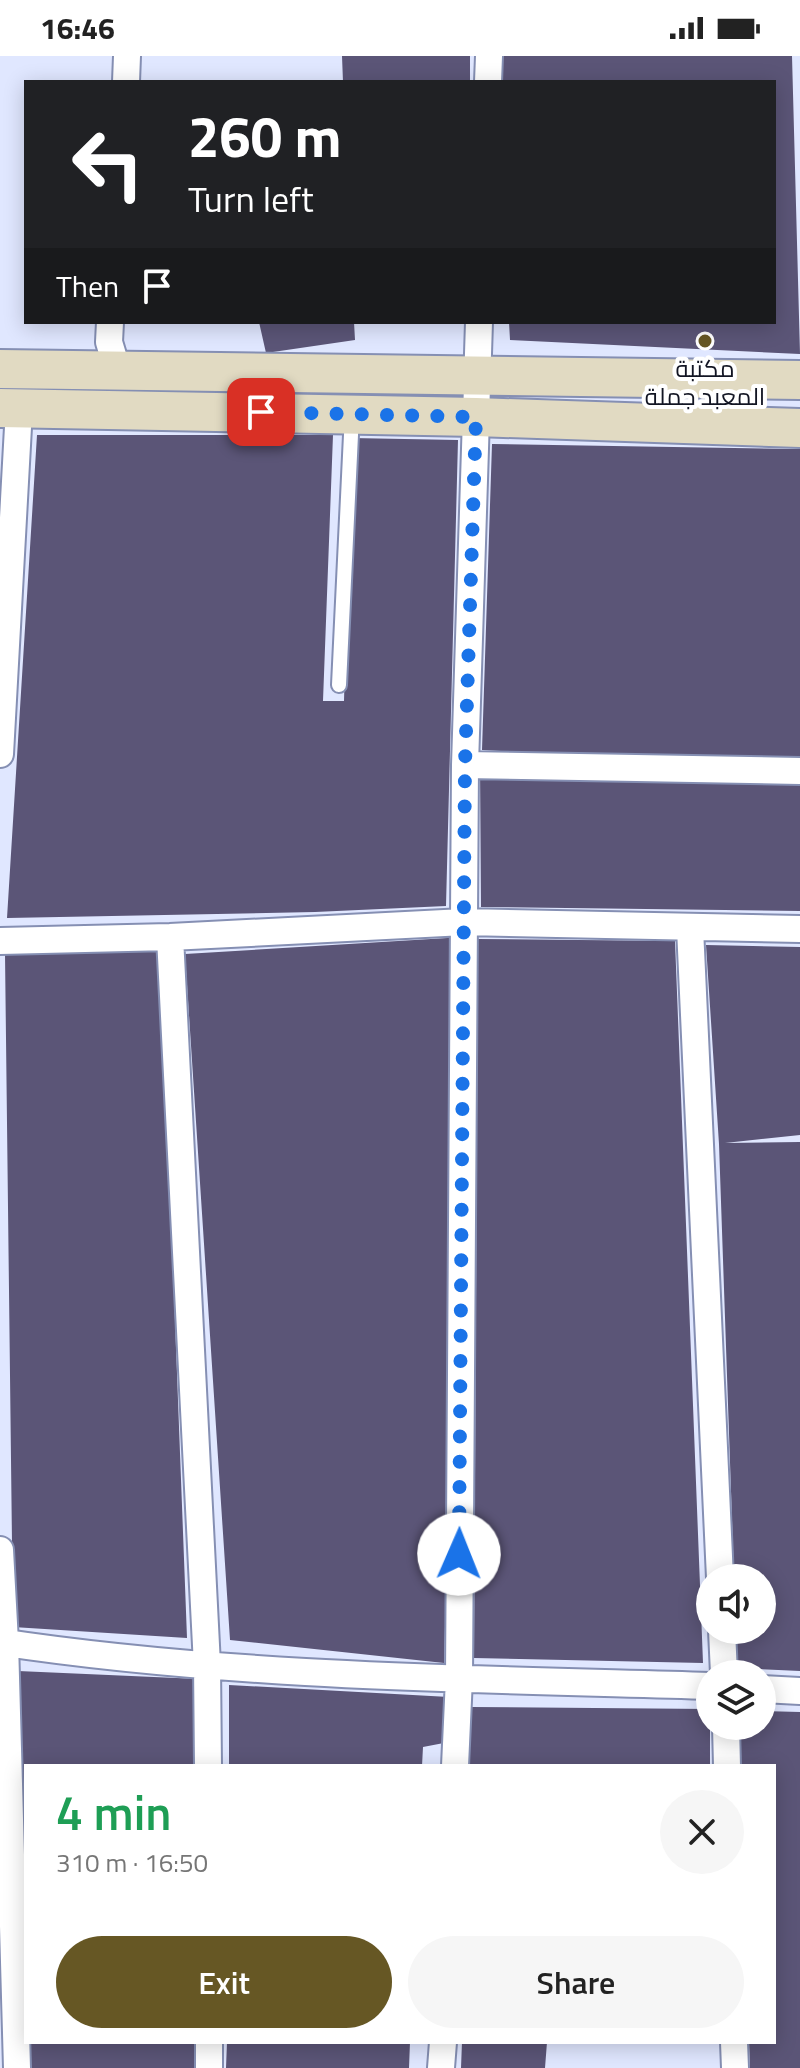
<!DOCTYPE html>
<html lang="en">
<head>
<meta charset="utf-8">
<style>
  :root { --surface:#fff; --page:#f6f6f6; --text:#222; --muted:#767676; --accent:#665724 }
  body { margin:0; font-family:"Titillium Web",Cairo,sans-serif; background:var(--page); color:var(--text); height:100vh; display:flex; flex-direction:column; font-size:30px; white-space:nowrap }
  * { box-sizing:border-box; margin:0 }
  p { font-size:26px; color:var(--muted) }
  .icon { flex:none; width:44px; height:44px; fill:none; stroke:currentColor; stroke-width:2; stroke-linecap:round; stroke-linejoin:round }
  .map { position:relative; flex:1; overflow:hidden }
  .side { position:absolute; left:24px; top:1708px; width:752px; height:280px; display:flex; flex-direction:column; background:var(--surface); border-radius:0px; box-shadow:0 4px 20px #0003 }
  .side>* { flex:none }
  .top-card { position:absolute; left:24px; top:24px; width:752px; height:244px; border-radius:0px; box-shadow:0 4px 20px #0003; background:#202124; color:#fff; overflow:hidden }
  .fabs { position:absolute; left:696px; top:1508px; display:grid; gap:16px }
  .fabs a { display:grid; place-items:center; width:80px; height:80px; border-radius:50%; background:var(--surface); box-shadow:0 4px 20px #0003; font-size:40px }
  .pin { position:absolute; display:grid; place-items:center; width:68px; height:68px; color:#fff; margin:-34px; border-radius:16px; box-shadow:0 4px 12px #0006 }
  .me { position:absolute; width:88px; margin:-44px; rotate:1deg; stroke-linejoin:round; filter:drop-shadow(0 0 6px #0008) }
  .turn { display:flex; align-items:center; gap:28px; height:168px; padding:0 32px; font-size:36px }
  .turn .icon { width:104px; height:104px; stroke-width:2.5 }
  .turn b { display:block; font-size:56px; line-height:68px }
  .then { display:flex; align-items:center; height:76px; padding:0 32px; background:#0003; gap:16px; font-size:30px }
  .round { display:grid; place-items:center; flex:none; width:84px; height:84px; border-radius:42px; background:var(--page) }
  .overview { display:flex; align-items:center; justify-content:space-between; height:136px; padding:0 32px }
  h1 { font-size:48px; font-weight:600; line-height:60px; color:#1e9e55 }
  .cta { display:flex; gap:16px; margin-top:auto; padding:16px 32px }
  .cta a { flex:1; height:92px; border-radius:48px; background:var(--accent); color:#fff; font-size:32px; font-weight:600; line-height:92px; text-align:center }
  .cta a+a { background:var(--page); color:var(--text) }
  .status { display:flex; justify-content:space-between; align-items:center; height:56px; padding:0 40px; background:var(--surface); direction:ltr }
  .status svg { height:22px; fill:currentColor }
  .map>svg:first-child { display:block }
</style>
</head>
<body>
<div class="status"><b>16:46</b><svg viewBox="0 0 49 12"><path d="M0 12V9h3v3zM5 12V6h3v6zM10 12V3h3v9zM15 12V0h3v12zM26 1h20v11H26zM47 4h2v5h-2z"/></svg></div>
<div class="map">
<svg width="800" height="2012" viewBox="0 0 800 2012">
  <rect width="100%" height="100%" fill="#e0e7ff"/>
  <path fill="#5b5577" d="M342,0H470V26H343Z
    M499,0H792L800,298L510,284L509,266H774V26H500Z
    M259,266H354L355,284L266,297Z
    M37,379H333L323,645H344L351,382L458,384L446,850L315,856L7,862Z
    M492,388L800,393V711L482,694Z
    M480,709L800,723V855L481,851Z
    M464,881L444,1607L230,1584L185,898Z
    M478,883L675,885L703,1607L474,1602Z
    M706,889L800,891V1079L725,1087L800,1086V1615L735,1612V1574H762V1522H734L719,1088Z
    M161,895L187,1582L13,1571L5,898Z
    M18,1615L199,1623L201,1710H26V1840H23Z
    M229,1629L449,1641V1686L423,1691L422,1710H229Z
    M471,1651L710,1653V1710H469Z
    M762,1655L800,1656V2012H750L749,1986H774V1710H740L739,1670H762Z
    M27,1986H197V2012H28Z
    M227,1986H410L409,2012H226Z
    M462,1986H547L545,2012H461Z"/>
  <g fill="none" stroke-linecap="round" stroke-linejoin="round">
    <defs>
      <path id="service" d="M339,629L352,358"/>
      <path id="minor" d="M126,26L127,0
        M488,26L489,0
        M110,266L109,286L118,316
        M0,698L19,353
        M465,709L800,715
        M690,872L720,1522
        M170,881L207,1609L208,1710
        M0,885L170,881L464,866L800,873
        M0,1494L5,1586L17,2012
        M722,1574L724,1618
        M0,1586C232,1621 475,1623 710,1630
        M762,1633L800,1635
        M726,1670L727,1710
        M455,1710L459,1622L465,709L479,266
        M209,1986V2012
        M734,1986L735,2012
        M441,2012L443,1986"/>
      <path id="secondary" d="M0,313L800,324
        M0,352L476,361L800,372"/>
    </defs>
    <use href="#service" stroke="#858fb3" stroke-width="18"/>
    <use href="#minor" stroke="#858fb3" stroke-width="30"/>
    <use href="#secondary" stroke="#858fb3" stroke-width="42"/>
    <use href="#service" stroke="#fff" stroke-width="14"/>
    <use href="#minor" stroke="#fff" stroke-width="26"/>
    <use href="#secondary" stroke="#e1dac2" stroke-width="38"/>
  </g>
  <g fill="none" stroke-linecap="round" stroke-linejoin="round">
    <path stroke="#1a73e8" stroke-width="14" stroke-dasharray="0 25.2" d="M261,356L476,361L465,709L459,1498"/>
  </g>
  <circle fill="#665724" stroke="#fff" stroke-width="3" cx="705" cy="285" r="8"/>
  <g text-anchor="middle" dominant-baseline="central" stroke-width="8" stroke-linejoin="round" paint-order="stroke">
    <g font-size="24" fill="#121523" stroke="#fff">
      <text x="705" y="312">مكتبة<tspan x="705" dy="28">المعبد جملة</tspan></text>
    </g>
  </g>
</svg>
<div class="fabs">
<a><svg class="icon" aria-label="sound" viewBox="0 0 24 24"><path d="M4 9h4l5-4v14l-5-4H4zM17 9q2 3 0 6"/></svg></a>
<a><svg class="icon" aria-label="layers" viewBox="0 0 24 24"><path d="M12 4l9 5-9 5-9-5zM3 14l9 5 9-5"/></svg></a>
</div>
<div class="pin" style="left:261px;top:356px;background:#d93025"><svg class="icon" aria-label="arrive" viewBox="0 0 24 24"><path d="M6 21V4h12l-3 4 3 4H6"/></svg></div>
<svg class="me" style="left:459px;top:1498px" viewBox="-20 -20 40 40"><circle r="19" fill="#fff"/><path d="M0-13L10 11 0 6-10 11z" fill="#1a73e8"/></svg>
<div class="top-card">
<div class="turn"><svg class="icon" aria-label="left" viewBox="0 0 24 24"><path d="M17 20v-9H6M10 6l-5 5 5 5"/></svg><div><b>260 m</b>Turn left</div></div>
<div class="then">Then<svg class="icon" aria-label="arrive" viewBox="0 0 24 24"><path d="M6 21V4h12l-3 4 3 4H6"/></svg></div>
</div>
<section class="side">
<div class="overview"><div><h1>4 min</h1><p>310 m · 16:50</p></div><a class="round"><svg class="icon" aria-label="close" viewBox="0 0 24 24"><path d="M6 6l12 12M18 6L6 18"/></svg></a></div>
<div class="cta"><a>Exit</a><a>Share</a></div>
</section>
</div>
</body>
</html>
